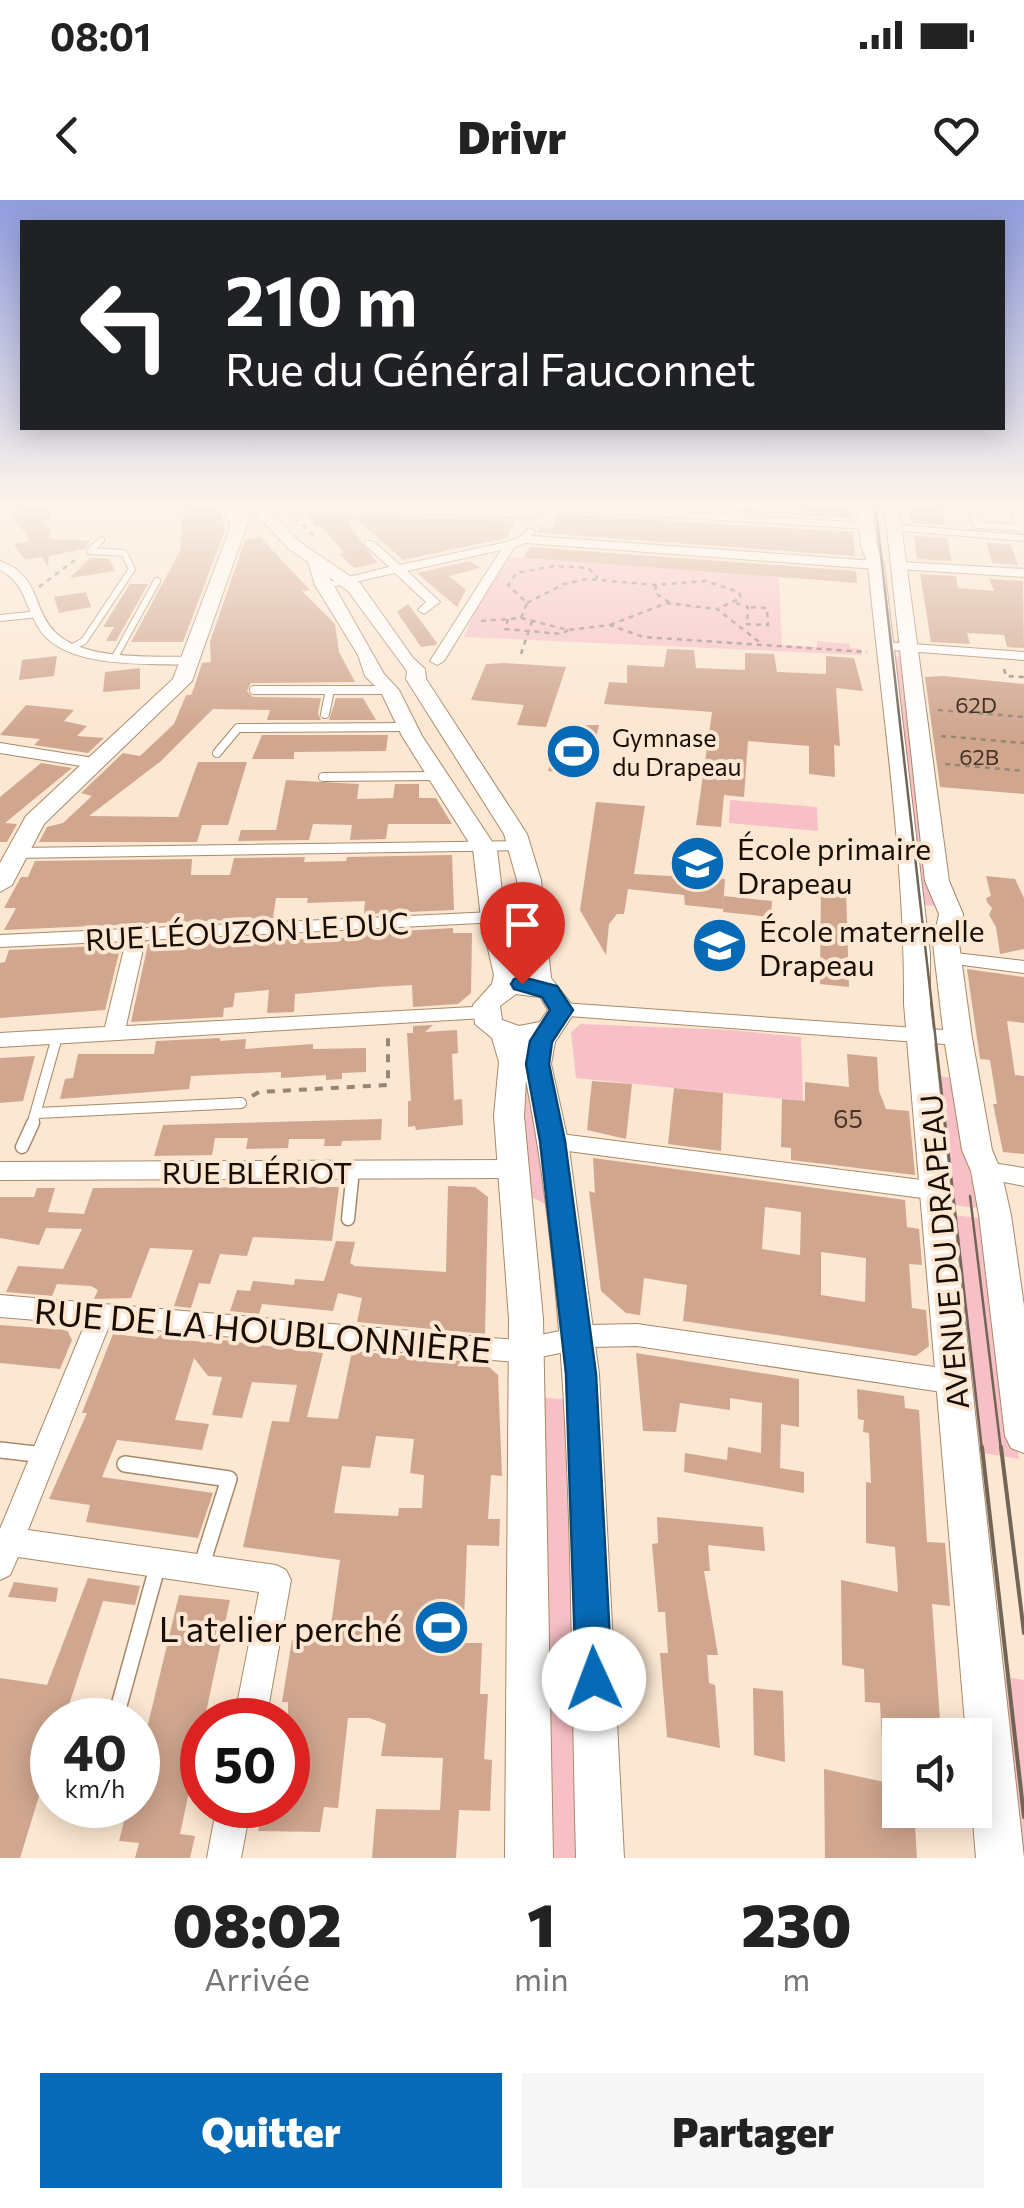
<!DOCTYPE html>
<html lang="fr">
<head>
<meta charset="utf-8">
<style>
  :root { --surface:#fff; --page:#f6f6f6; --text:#222; --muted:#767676; --accent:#066ab6 }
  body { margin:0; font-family:Commissioner,sans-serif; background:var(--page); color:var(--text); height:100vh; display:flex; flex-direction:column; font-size:38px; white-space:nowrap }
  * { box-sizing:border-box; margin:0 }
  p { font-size:32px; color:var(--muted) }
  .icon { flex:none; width:55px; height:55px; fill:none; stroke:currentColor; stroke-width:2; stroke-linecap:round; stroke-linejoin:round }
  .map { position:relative; height:1658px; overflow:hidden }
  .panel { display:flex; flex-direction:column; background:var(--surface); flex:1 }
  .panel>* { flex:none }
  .hud { position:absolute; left:20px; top:20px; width:985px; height:210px; border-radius:0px; box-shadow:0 5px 25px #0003; background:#202124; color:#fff; overflow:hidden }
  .controls { position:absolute; left:882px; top:1518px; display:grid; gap:20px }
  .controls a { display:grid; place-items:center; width:110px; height:110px; border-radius:0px; background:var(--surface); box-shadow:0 5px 25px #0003; font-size:50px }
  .speed { position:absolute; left:30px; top:1498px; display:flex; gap:20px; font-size:50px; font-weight:700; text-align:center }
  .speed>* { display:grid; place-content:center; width:130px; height:130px; border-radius:50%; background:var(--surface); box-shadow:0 5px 25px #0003; line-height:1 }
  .speed small { font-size:25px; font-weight:400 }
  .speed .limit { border:15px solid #d22; background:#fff; color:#111 }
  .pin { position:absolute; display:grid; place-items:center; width:85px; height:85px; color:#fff; margin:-102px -42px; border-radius:50% 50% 50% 0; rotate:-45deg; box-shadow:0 0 10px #0007 }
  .pin .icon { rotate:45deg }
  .me { position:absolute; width:110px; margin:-55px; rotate:358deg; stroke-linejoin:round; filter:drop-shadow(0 0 8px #0008) }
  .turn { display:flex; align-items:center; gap:35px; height:210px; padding:0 40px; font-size:45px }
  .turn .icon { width:130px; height:130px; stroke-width:2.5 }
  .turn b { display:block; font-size:70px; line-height:85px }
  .eta { display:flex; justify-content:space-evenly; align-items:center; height:170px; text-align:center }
  .eta b { font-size:60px; font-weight:800; line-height:70px }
  .action { display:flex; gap:20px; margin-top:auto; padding:20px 40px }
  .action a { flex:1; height:115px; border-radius:0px; background:var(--accent); color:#fff; font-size:40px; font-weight:800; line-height:115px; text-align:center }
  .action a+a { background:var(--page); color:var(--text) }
  .status { display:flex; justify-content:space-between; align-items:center; height:70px; padding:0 50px; background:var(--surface); direction:ltr }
  .status svg { height:28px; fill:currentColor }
  header { display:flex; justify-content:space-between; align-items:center; height:130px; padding:0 40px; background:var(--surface); font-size:45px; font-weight:800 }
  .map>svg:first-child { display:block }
</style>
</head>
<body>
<div class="status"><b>08:01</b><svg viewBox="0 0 49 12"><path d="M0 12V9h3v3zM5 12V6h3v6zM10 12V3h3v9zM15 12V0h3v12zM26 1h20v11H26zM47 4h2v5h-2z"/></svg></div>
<header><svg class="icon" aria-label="back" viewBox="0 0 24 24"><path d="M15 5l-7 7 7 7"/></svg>Drivr<svg class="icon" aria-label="heart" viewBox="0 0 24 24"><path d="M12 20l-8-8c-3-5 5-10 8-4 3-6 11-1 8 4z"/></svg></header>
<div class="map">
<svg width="1024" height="1658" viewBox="0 0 1024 1658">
  <rect width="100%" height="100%" fill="#fbe7d2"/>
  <path fill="#f7c0c7" d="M510,357L779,377L782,445L817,447V441L850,444V448L862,449V455L464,437L479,403Z
    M891,456L906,457L943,707L917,704Z
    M730,600L817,607L818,631L729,623Z
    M581,824L730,830L801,837L803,901L576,878L571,832Z
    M527,854L557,1010L523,993L515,909Z
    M937,876L957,878L985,1009L945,1004Z
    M946,1014L987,1019L1019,1259L971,1251Z
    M536,1197L573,1200L585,1658H534Z
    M994,1475L1024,1480V1658Z"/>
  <path fill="#d0a68f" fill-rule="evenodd" d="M13,302H51L50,321H44L50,328L49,339L90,341L84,349L49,356L48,367L42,357L25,360L14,344L30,341L12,314L20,313Z
    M575,302H640L803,313V304L840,302L851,303L852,318Z
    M908,302H940L945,325L912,323Z
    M189,304L219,305L225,330L183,442H131L181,349V322Z
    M306,313L515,321L506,338L403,360L354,317L348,323L377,363L354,368L339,354L345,353L321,327H315Z
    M559,314L853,332L855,356L538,333L539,327L552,328Z
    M914,336L947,338L952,361L917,359Z
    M260,337L310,390L302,391L335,424L339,452L355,482L251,483L247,491L253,497L321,498L318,513L321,520H267L270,510L213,509L161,561L89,616L178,617L198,562H247L228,625H202L197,642H39L47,627L63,623L92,596L81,593L123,553L140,556L174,524L186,495H191L194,488L202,463L211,462L210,442L245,340Z
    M986,342L1011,345L1018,365L992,363Z
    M530,347L856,371L857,383L524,358Z
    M90,358L109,359L115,371L70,378Z
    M470,361L480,368L449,376L466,390L457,407L417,373Z
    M920,374L956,376L958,388L994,391L989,379L1023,381L1024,448L1007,447L1004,435L967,433L970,444L931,442Z
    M130,384H148L116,441H106L114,427H103Z
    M86,392L91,407L59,413L54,397Z
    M408,404L437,443L436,445L421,447L397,412Z
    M667,449L694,450L696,468L745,470V453L774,454L777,472L826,474V456L854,458L863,491L836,488L840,546L834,545L835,577L809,574V546L748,541L744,597L724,595L721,627L696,625L712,512L604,504L609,482L627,483V465L664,467Z
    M57,456L54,476L19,480L22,460Z
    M504,463L566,467L546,527L517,525L524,505L471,500L486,464Z
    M140,468V489L103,492L105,472Z
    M943,476L1024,484V594L940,587L925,477Z
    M336,498H363L376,520H329Z
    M26,505L74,510L64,521L87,526L77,536L104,538L88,553L34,545L40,539L0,535Z
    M562,525H599L590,563L580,562L577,573L548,571Z
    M262,535H388L386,551L294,552V559H252Z
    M41,563L72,568L5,623L17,624L7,642H0V597Z
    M286,580L359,584L357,599L393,598L395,584H419V598H436L452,624H388L386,639L350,640L352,625L313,624L309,640L238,641L241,630H276Z
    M596,602L645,606L634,674L725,679L723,709L685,705L684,695L628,689L624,714H617L609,724L606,755L580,710Z
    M452,655L454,710L364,714L365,701L307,703L308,698H276L273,718L4,730L16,708H4L21,677H28L35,661L192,659L191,675H230L234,658L305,657L304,662L346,661L347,657Z
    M986,676L1015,679L1024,698V749L1000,754L996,727L989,715L992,708L987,702L986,698L991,696Z
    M821,686L846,689L849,787L820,784Z
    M724,696L772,701L771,717L723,712Z
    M453,728V733H472L471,793L458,804L413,807L412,785L378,787L295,794L294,812L267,813L269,790L235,793L233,807L224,808L223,817L131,822L148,744L364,737V733Z
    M121,745L105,810L0,818V763L5,762L9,750Z
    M967,769L1024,777V823L1007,821L1015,875L1024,876V954L1003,952L993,904H997L990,860L980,859Z
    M433,825L425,832L457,830L458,853L452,854L454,900L462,899L463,925L416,930L415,926L408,927V901H411L407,833H413V826Z
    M220,838V841L246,839L245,849L313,844V849L366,848V872L342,873V879L326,880V875L281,878V872L191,876L189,889L60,899L65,879L73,878L78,854H154L156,841Z
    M847,854L877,857L879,891L886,909L909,911L915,975L791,960V948L781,947L782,899L805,901V882L849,887Z
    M35,856L23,901L0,903V858Z
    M592,881L632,884L626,939L587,930Z
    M674,888L723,893L721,951L668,944Z
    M382,919L381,940L342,941L341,946H324L325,939H289L288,948L246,949L248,938H215L212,955L154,956L163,925Z
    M593,958L905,1000L907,1027L919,1029L922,1065L909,1064L912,1108L926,1110L929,1146L916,1156L683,1121L687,1085L644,1078L640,1115L626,1113L601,1091L589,991L595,993ZM765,1007L801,1012L800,1055L762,1049ZM821,1052L866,1058L865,1102L821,1095Z
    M448,986L475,987L488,997L485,1134L357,1122L362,1098L338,1093L333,1111L262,1104L259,1114L230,1111L237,1090L250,1091L253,1081L294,1085L295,1079L324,1081L336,1041L355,1042L350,1063L355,1066L446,1072Z
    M339,987L332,1041L253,1037L247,1056L220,1054L210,1084L199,1083L191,1108L174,1106L193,1050L150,1048L131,1098L94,1099L98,1090L91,1086L57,1084L52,1096L6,1092L18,1066L63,1069L82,1029L46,1028L39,1045L0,1038V997H34L37,988H55L48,1012L84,1014L93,988Z
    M0,1125L67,1130L72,1140L60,1169L0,1163Z
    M113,1134L156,1139L162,1134L181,1136L180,1140L221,1143L222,1140L323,1153L307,1217L338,1219L352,1151L461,1161L457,1166L489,1167L498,1175L502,1276L491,1275L488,1319H500L499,1346L467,1345L463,1443H482L480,1494H488L484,1559L492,1560L490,1611L459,1610L456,1658H372L376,1609L440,1610L443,1558L381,1556L386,1524L369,1518H348L338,1608L324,1607L320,1632L258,1631L263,1605H288V1502H282L292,1440H329L340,1360L243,1347L272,1221L289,1222L297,1185L252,1182L242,1218L212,1215L222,1177L208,1176L194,1158L175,1220L209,1224L202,1250L117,1240L102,1277L213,1293L198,1338L86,1322L90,1305L49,1299L87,1213H82ZM376,1236L414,1239L410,1273L424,1275L422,1308H399L398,1316L334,1313L342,1266L370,1268Z
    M636,1153L799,1179V1227L781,1224L780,1268L804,1272V1293L684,1272L685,1253L727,1260L728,1247L761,1253L762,1203L730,1198V1210L680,1203L676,1232L643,1231Z
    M857,1189L904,1196L905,1208L919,1210L927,1342L945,1343L950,1406L932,1404L941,1535H900V1610H914L917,1658H825L824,1569L884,1582L880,1503L865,1502L864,1469L842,1465L841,1380L898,1392L895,1347L866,1343V1282L871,1283L869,1233L863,1232L864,1220L858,1219Z
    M657,1317L763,1327L765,1351L708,1345L710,1371H704L718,1455H707L709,1483L715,1485L720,1548L667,1537L660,1453H668L665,1412H658L652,1344L658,1343Z
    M88,1378L140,1386L135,1405L103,1401L64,1520H52V1554L20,1658H0V1478L47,1485Z
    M14,1382L58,1388L56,1402L8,1397Z
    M179,1395L230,1400L180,1634L195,1636L190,1658H135L139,1643L119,1641L128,1605H138V1566Z
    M753,1488L783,1491L785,1562L754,1555Z"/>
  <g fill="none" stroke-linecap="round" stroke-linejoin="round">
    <defs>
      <path id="lane-far4" d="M970,302L977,325L1023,328
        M986,302L1015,303
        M0,418L39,414
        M71,448L84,441L132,369L124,353L90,351L101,340
        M115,457L157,381"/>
      <path id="lane-far3" d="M254,490H389
        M325,514L330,490
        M217,553L238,528L407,527
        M323,577L437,576"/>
      <path id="lane-far2" d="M38,913L241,903
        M32,925L57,837"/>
      <path id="lane-far1" d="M22,947L33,923
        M348,1019L353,970"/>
      <path id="lane" d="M0,1250L44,1255
        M125,1264L229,1279L202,1364
        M115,1520L158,1364"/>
      <path id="street" d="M222,302H232L241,330L231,328Z
        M1009,302H1019L1024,315V334L1018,331Z
        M294,304L537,312L543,315L537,318L290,309V305Z
        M541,304L868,323L874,326L868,329L537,309V305Z
        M895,325L1024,335V341L891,330V326Z
        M529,328L535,331L532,336L876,361L882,365L876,369L526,343L514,347L444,461L437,465L430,461L501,350L407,371L440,402L424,414L418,410L426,402L395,373L323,389L317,385L389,367L365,345V341H373L400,365L507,342L520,337Z
        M0,361C41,376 31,407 55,432C83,461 154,456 191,457L198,461L191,465C147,463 63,470 38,427C25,405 24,382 0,370Z
        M901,362L1024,369V377L897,369L895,366Z
        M885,442L1024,452V460L880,449V443Z
        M0,543L94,558L102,563L94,568L0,553Z
        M522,641L530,646L528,650L15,658L7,653L15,648Z
        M493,712L502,718L499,722L145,740L126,826L491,806L494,811L484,818L0,847V833L105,827L126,741L0,747V735Z
        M947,752L1024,761V773L940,762L938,758L940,754Z
        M562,803L958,831L968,838L958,845L555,815L552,810Z
        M553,933L937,982L945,985L948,991L945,997L937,1000L553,949L545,947L542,941L545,935Z
        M513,960L521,963L524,969L521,975L513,978L0,980V962Z
        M986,962L1024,968V986L978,977L975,971L978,965Z
        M0,1095L516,1140L589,1125L637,1124L955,1170L964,1174L968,1182L964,1190L955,1194L637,1146L589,1147L516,1162L109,1126L28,1330L276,1365L286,1370L291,1380L266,1520H234L259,1392L18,1357L10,1375L0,1380V1329L85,1124L0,1117Z
        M217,1605H251L241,1658H207Z"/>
      <path id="secondary" d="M240,302H260L301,343L360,383L413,458L425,469L426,479L527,634L541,680L551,778L576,810L555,842L551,864L568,941L599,1174L624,1658H576C569,1399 576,1135 526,880L524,916L543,1119L553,1658H505L509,1119L494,916L499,862L492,838L475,824L473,805L492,784L494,775L481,718L473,649L402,536L381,492L365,476L358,455L315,385L308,362L289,349L252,310L192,481L44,624L12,685L0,692V663L26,616L173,479ZM329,377L348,391L407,471L406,479L504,634L517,680L524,776H520L505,718L497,649L422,536L399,490L384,474ZM516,794L540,797L548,810L540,822L519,826L502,820L500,806Z
        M857,302H871L877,345L884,365L930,754V804L1024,1658H976L972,1610L975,1535H966L904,804C905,658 882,510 868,365L861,345Z
        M884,302H898L949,681L963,714L959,743L972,838L992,950L1001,971L1011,1015L1024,1106V1253L1011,1248L1005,1236L979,1015L971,971L962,950L944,838L933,743L939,714L925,681Z"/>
    </defs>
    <use href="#lane-far4" stroke="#a78a68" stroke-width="8"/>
    <use href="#lane-far3" stroke="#a78a68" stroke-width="10"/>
    <use href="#lane-far2" stroke="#a78a68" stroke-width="12"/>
    <use href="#lane-far1" stroke="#a78a68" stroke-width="15"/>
    <use href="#lane" stroke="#a78a68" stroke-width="18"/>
    <use href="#street" stroke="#a78a68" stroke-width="2"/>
    <use href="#secondary" stroke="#a78a68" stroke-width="2"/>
    <path stroke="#968676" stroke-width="2.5" stroke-dasharray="5 5" stroke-linecap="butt" d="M295,318L317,339
      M656,385L655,393L669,402
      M39,387L79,357
      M527,403L564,384L587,379L656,385L705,381L739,392L741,398L717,409L762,444
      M736,403L748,407L747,425
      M521,418L527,403L508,385L517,373L553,366L588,368L598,378
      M508,419L505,429L562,434L568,430
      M481,421L521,418L568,430L610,425L643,437L867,452
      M746,424L768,425L767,408L748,407
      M610,425L667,403L716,409
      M521,454L532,421
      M1004,469L1006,476L1024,477
      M938,510L1024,517
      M941,536L1024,543
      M945,564L1024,571"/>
    <path stroke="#968676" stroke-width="4" stroke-dasharray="8 8" stroke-linecap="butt" d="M252,896L259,892L388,885V832"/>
    <use href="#lane-far4" stroke="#fff" stroke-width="6"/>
    <use href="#lane-far3" stroke="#fff" stroke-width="8"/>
    <use href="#lane-far2" stroke="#fff" stroke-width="10"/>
    <use href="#lane-far1" stroke="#fff" stroke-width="12"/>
    <use href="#lane" stroke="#fff" stroke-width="15"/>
    <use href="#street" fill="#fff" fill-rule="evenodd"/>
    <use href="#secondary" fill="#fff" fill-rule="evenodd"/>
    <path stroke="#736556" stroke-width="2.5" d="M875,302L982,1250
      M970,996L1001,1250"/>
    <path stroke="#736556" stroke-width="4" d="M982,1247L1024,1617
      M1001,1247L1024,1433"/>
  </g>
  <linearGradient id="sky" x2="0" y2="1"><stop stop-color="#909cde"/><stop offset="0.57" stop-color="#fdf4eb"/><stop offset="1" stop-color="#fdf4eb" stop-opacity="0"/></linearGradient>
  <rect width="1024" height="534" fill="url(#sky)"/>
  <path fill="#066ab6" stroke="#044576" stroke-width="2.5" d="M522,777L557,786L573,810L552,842L549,864L565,941L596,1174L612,1479L607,1491L594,1497L581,1491L576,1479L566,1174L540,941L526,864L530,841L550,810L542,797L514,789L511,784L514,779Z"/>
  <defs>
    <symbol id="stadium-disc" viewBox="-11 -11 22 22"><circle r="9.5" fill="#066ab6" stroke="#fbe7d2"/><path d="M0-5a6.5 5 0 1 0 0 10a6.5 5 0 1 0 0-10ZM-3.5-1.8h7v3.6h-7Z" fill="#fff"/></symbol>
    <symbol id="school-disc" viewBox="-11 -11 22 22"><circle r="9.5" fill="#066ab6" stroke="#fbe7d2"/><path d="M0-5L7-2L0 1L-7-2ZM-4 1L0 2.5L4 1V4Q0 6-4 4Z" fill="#fff"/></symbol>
  </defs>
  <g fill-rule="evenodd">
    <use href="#stadium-disc" x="542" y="520" width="63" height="63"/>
    <use href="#school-disc" x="666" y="632" width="63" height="63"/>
    <use href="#school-disc" x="688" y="714" width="63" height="63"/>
    <use href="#stadium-disc" x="410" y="1396" width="63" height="63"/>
  </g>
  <g text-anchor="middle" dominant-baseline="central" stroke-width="8" stroke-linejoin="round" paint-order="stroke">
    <g font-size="22" fill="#473426">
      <text x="976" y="504">62D</text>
      <text x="979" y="556">62B</text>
    </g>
    <g font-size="25" fill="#190e03" stroke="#fbe7d2" text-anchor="start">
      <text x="612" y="537">Gymnase<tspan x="612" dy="29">du Drapeau</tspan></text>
    </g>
    <g font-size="25" fill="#473426">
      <text x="848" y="918">65</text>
    </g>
    <g font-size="30" fill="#190e03" stroke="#fbe7d2" text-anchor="start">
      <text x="737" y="647">École primaire<tspan x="737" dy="34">Drapeau</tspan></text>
      <text x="759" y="729">École maternelle<tspan x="759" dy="34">Drapeau</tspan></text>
    </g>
    <g font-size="30" fill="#190e03" stroke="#fbe7d2">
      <text transform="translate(247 730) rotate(-3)">RUE LÉOUZON LE DUC</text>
      <text x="257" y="971">RUE BLÉRIOT</text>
      <text transform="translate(943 1052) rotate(-95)">AVENUE DU DRAPEAU</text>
    </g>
    <g font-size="35" fill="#190e03" stroke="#fbe7d2">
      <text transform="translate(263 1129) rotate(5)">RUE DE LA HOUBLONNIÈRE</text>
    </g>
    <g font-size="35" fill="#190e03" stroke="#fbe7d2" text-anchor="end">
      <text x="402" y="1427">L'atelier perché</text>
    </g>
  </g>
</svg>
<div class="controls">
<a><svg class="icon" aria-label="sound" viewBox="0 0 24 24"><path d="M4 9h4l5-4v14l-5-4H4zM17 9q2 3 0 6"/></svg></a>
</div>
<div class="speed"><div>40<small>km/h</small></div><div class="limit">50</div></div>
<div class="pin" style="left:522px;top:784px;background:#d93025"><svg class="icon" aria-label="arrive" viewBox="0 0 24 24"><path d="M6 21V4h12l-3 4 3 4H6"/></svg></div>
<svg class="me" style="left:594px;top:1479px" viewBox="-20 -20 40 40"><circle r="19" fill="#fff"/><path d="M0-13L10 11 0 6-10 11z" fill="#066ab6"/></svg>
<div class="hud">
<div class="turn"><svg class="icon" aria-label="left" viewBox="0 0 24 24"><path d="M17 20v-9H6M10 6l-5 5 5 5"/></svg><div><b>210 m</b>Rue du Général Fauconnet</div></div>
</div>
</div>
<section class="panel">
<div class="eta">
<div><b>08:02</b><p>Arrivée</p></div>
<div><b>1</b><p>min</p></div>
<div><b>230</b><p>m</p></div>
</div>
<div class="action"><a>Quitter</a><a>Partager</a></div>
</section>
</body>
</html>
